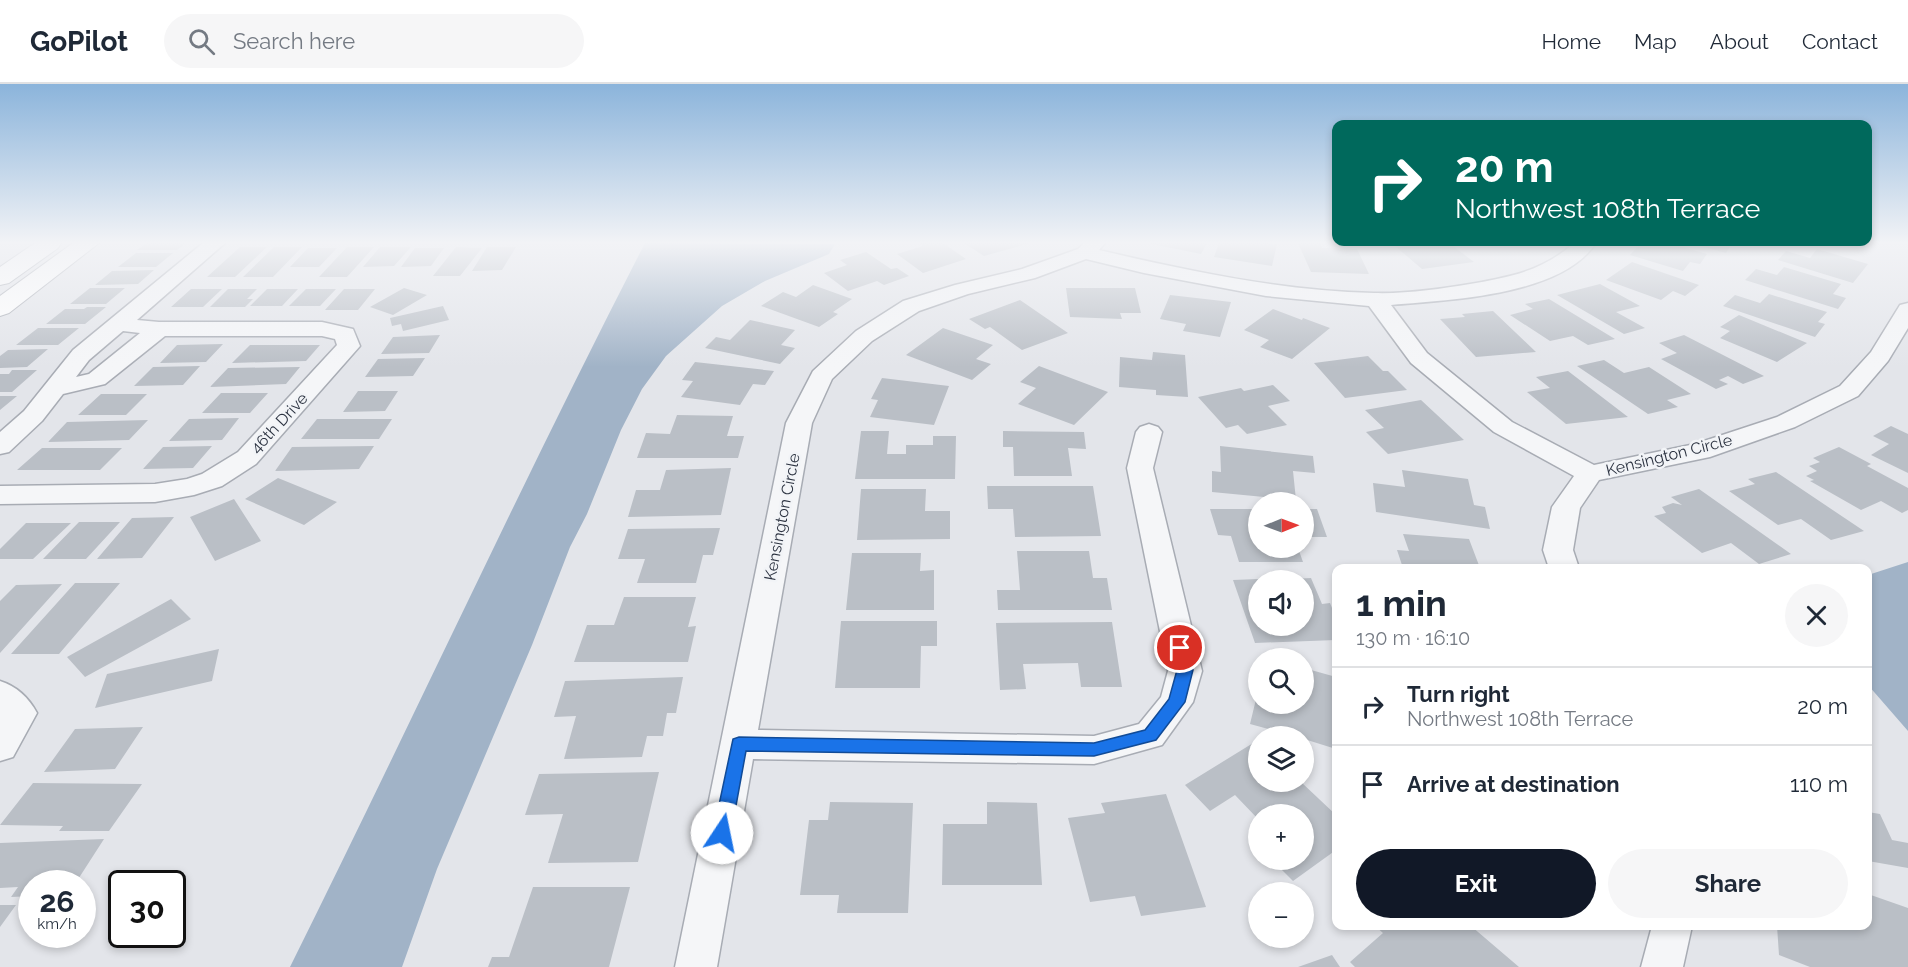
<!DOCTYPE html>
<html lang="en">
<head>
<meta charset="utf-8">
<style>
  :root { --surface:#fff; --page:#f6f6f7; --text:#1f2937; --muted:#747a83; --line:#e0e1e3; --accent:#111827 }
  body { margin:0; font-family:Raleway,sans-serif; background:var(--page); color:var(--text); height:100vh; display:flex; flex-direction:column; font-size:22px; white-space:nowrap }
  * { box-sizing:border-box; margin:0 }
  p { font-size:20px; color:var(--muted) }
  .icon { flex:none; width:33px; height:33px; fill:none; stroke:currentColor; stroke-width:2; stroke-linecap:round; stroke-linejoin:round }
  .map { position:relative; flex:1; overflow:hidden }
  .side { position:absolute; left:1332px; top:480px; width:540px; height:366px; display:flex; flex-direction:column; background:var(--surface); border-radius:12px; box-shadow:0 3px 9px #0003 }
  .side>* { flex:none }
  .banner { position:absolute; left:1332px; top:36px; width:540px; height:126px; border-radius:12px; box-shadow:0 3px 9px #0003; background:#00695c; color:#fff; overflow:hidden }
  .needle { width:39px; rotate:89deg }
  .tools { position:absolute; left:1248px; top:408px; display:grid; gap:12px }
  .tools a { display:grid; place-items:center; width:66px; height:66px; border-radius:50%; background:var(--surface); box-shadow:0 3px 9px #0003; font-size:30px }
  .speed { position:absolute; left:18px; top:786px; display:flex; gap:12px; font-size:30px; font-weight:700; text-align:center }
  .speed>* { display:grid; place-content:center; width:78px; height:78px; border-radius:50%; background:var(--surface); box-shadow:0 3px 9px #0003; line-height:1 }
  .speed small { font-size:15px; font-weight:400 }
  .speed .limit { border:3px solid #111; border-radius:9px; background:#fff; color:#111 }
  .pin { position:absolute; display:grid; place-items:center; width:51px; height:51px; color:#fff; margin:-26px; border:3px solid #fff; border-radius:50%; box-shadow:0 2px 6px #0007 }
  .me { position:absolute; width:66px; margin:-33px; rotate:11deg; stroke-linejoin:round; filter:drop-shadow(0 0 4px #0008) }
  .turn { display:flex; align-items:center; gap:21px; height:126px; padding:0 24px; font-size:27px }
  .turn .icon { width:78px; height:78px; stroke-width:2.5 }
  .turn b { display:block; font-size:42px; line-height:51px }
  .round { display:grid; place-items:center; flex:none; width:63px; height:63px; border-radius:32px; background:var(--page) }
  .headline { display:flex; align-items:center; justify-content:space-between; height:102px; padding:0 24px }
  h1 { font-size:36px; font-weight:700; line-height:45px }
  .primary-button { display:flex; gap:12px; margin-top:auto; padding:12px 24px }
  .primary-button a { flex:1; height:69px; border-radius:36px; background:var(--accent); color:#fff; font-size:24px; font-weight:700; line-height:69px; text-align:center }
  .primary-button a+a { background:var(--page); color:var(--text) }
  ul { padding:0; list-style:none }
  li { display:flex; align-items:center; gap:18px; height:78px; padding:0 24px; border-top:2px solid var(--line) }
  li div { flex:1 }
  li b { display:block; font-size:22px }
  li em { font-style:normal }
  header { display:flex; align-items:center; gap:36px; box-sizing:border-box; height:84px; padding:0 30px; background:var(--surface); border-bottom:2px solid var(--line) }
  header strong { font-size:28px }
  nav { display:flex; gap:33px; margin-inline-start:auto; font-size:21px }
  .search { width:420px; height:54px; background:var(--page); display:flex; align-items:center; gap:15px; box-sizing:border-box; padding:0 21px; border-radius:33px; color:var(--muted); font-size:22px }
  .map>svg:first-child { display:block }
</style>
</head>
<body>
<header>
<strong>GoPilot</strong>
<div class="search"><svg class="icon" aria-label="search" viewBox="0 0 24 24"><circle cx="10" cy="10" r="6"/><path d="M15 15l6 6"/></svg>Search here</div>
<nav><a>Home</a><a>Map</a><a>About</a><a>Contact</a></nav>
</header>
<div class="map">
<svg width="1908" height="883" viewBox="0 0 1908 883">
  <rect width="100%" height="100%" fill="#e3e5ea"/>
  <path fill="#a1b3c7" d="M645,159L835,160L829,170L765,197L722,222L666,272L642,305L621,346L587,430L570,463L532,561L437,785L402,883H290C410,642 522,398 645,159Z
    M1908,478V647L1868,601V491Z"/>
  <path fill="#babfc6" d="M147,159H186L177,166H137Z
    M919,159H943L966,175L923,189L897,170L923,162Z
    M964,159H1030L984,172Z
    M1147,159H1207L1201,170Z
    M1219,159H1270L1277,160L1272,182L1214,173Z
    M1298,159H1320L1322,164L1357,165L1369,190L1311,188Z
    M1415,159H1449L1474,178L1422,185L1395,162Z
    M1641,159H1668L1707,170L1700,180L1690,178L1683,187L1630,171Z
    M1689,159H1732L1726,169Z
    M240,163H267L235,193H207Z
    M274,163H302L273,193H243Z
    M347,163H374L347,193H319Z
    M380,163H411L394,182L363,183Z
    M456,163L482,164L460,192H433Z
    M487,163H516L502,186L472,187Z
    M308,164H337L319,183H290Z
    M415,164H444L431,182L401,183Z
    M1817,165L1868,180L1853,199L1778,176L1786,167L1810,174Z
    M866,168L891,185L897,184L909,192L884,201L877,197L848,207L824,189L847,181L840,176Z
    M136,169H173L156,183H118Z
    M1632,178L1699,201L1685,212L1673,207L1661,216L1606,196Z
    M1784,183L1841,200L1833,210L1846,214L1838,225L1745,196L1756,185L1777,191Z
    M154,186L138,200L95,201L112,187Z
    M1600,200L1640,222L1616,228L1645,244L1624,250L1557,211Z
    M813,201L852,215L833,228L838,230L819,243L761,222L783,208L796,213Z
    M90,204H125L106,220H70Z
    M404,204L427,211L393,231L370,223Z
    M1066,204H1135L1141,229H1120L1122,235L1070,233Z
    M191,205H222L203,223H171Z
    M228,205H257L247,215H253L245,223H210Z
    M267,205H298L282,222H250Z
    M306,205H336L320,222H289Z
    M344,205H375L358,226H325Z
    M1769,210L1827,228L1818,238L1825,240L1815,253L1723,222L1735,211L1760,219Z
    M1170,211L1231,218L1220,253L1183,247L1186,240L1160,235Z
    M1549,215L1615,255L1588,261L1573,252L1550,257L1510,231L1533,225L1525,220Z
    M1020,216L1068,249L1022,266L990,243L985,245L969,235Z
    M443,222L449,236L403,247L401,240L392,242L390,234Z
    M87,223H106L85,240H46L65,225H84Z
    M1273,225L1302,236L1303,234L1330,244L1292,275L1260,263L1269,256L1244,246Z
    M1493,227L1536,268L1476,273L1440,235L1465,233L1462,230Z
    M1739,231L1807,259L1777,278L1720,254L1730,247L1720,243Z
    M750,236L795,246L781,261L795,264L780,280L705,264L716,253L730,256Z
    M38,244H79L58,261H16Z
    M943,244L993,261L976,275L991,280L972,296L906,271Z
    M440,251L429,269L381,270L393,253Z
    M1684,251L1764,292L1743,300L1728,292L1719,296L1728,300L1716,305L1661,275L1677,269L1659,259Z
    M223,260L206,278L160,279L177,261Z
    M250,261H320L306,277L232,279Z
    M48,265L27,283L0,284V272L8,266Z
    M1153,268L1185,271L1188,313L1156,311V306L1119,303L1120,273L1152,276Z
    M1368,272L1383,287H1388L1407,306L1345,314L1314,279Z
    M425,274L413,292L365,293L378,275Z
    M1604,276L1624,289L1649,283L1691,310L1667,316L1678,323L1648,330L1577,282Z
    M695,278L774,287L765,301L753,300L740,321L681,313L693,297L682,296Z
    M200,282L183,301L134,302L153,283Z
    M1039,282L1108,308L1074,341L1018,320L1036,304L1020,298Z
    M300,283L286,300L210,303L228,284Z
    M12,286H37L12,308H0V290H9Z
    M1568,287L1628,333L1566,340L1527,308L1550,304L1536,293Z
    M882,294L949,302L934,341L870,333L878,316L871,315Z
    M1273,301L1290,317L1268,322L1287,341L1247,350L1238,341L1226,344L1198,313L1241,304L1244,307Z
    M358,307H398L385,327L343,328Z
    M221,309H268L250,329H202Z
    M101,310H147L126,331H78Z
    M0,312H17L0,326Z
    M1421,316L1464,356L1388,370L1366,348L1384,344L1365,326Z
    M677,331L733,332L727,352H744L738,374H637L646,349L670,350Z
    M239,334L222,356L169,357L189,335Z
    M317,335H392L379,355H301Z
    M148,336L129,356L48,358L67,338Z
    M1891,342L1908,350V389L1871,371L1889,360L1873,352Z
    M861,347H889L887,370H906V361H933V352H956L955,395H855Z
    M1003,347L1084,348L1086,365L1068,364L1072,392H1014L1013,363H1003Z
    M212,362L193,384L143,385L163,363Z
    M374,362L359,385L275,387L292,363Z
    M1220,362L1313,372L1315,389L1293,387L1296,416L1212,408V387L1221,388Z
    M1839,363L1871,380L1867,382L1908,404V426L1902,429L1881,417L1861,426L1810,397L1814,396L1806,392L1817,387L1809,382L1820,378L1813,374Z
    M42,364H122L100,386H17Z
    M731,384L721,431L628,433L636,406H660L666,386Z
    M1402,386L1468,395L1474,421L1485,423L1490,445L1376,428L1373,399L1405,403Z
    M1776,388L1864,447L1831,456L1801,435L1778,441L1729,407L1755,400L1748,395Z
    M278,394L337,418L304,441L245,415Z
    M987,402H1093L1101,452L1015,453L1013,425H988Z
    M861,405H926L925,427H950V455L857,456Z
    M1699,405L1791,470L1759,480L1731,459L1702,469L1654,432L1666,429L1662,423L1673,419L1682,421L1671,413Z
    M234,415L261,457L215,477L190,433Z
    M1210,425H1258V464H1298L1303,478H1239L1231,452L1218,451Z
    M1304,425H1317L1327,453H1304Z
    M174,433L142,474L97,475L132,434Z
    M79,438H120L86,475H43Z
    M26,439H71L33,475H0V465Z
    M720,444L713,471H703L696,499H637L645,475H618L628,445Z
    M1403,450L1469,455L1480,484H1403L1397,466L1409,467Z
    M1017,467H1089L1093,494H1107L1112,526H998L997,506H1020Z
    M852,469H921L920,487L934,486V526H846Z
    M1311,494L1322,520L1330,519L1336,534V556L1255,559L1233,496L1258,495V542H1304V496H1292V495Z
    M75,499H120L59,570H11Z
    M62,500L0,569V517L16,501Z
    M624,513H696L688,543L696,542L688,578H574L587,541H614Z
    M171,515L191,535L85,593L67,573Z
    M841,537H937V562H921L920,604H835Z
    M1112,538L1122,603H1081L1078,579L1023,580L1026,605L1000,606L996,539Z
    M219,565L212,597L95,624L107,590Z
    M1304,584L1336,593V665L1304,655V652H1294L1250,640L1258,607V620H1304Z
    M683,593L676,629H667L663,652H647L642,673L564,675L576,632L554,633L565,597Z
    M143,643L115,685L44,688L75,645Z
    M1258,656V698H1301L1336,731V766L1293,797L1272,776H1304V730H1258V735L1235,711L1210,727L1185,701Z
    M659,688L638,778L548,779L563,730L525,731L539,690Z
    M33,699L142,700L109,747H59L63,742L0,741Z
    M1166,710L1206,823L1141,832L1135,812L1090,818L1068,734L1105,729L1101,719Z
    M830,718L913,719L908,829H837L839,811H800L809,736H828Z
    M987,718L1037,719L1042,801H942L943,740H987Z
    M1868,728L1880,730L1892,756L1908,759V784L1868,777Z
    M104,755L75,800H32V812L11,813L18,803L0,804V759Z
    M533,803H630L609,883H488L492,873H509Z
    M1868,810L1908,824V883H1810L1779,871L1777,842H1868Z
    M0,821H16L0,843Z
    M1375,842H1471L1519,883H1355L1350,878L1383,849Z
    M1332,871L1340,883H1298Z"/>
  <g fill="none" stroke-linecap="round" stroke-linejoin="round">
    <defs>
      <path id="minor" d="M203,159H225L137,236L159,238H322L353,245L360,262L256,380L222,402L194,411L155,418L0,420V402L155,400L187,395L202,390L238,368L337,261L335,255L322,252H165L105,300L63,310L42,337L9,368L0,370V348L24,327L73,266ZM123,247L140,249L89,290L76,293L89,276Z
        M1084,159H1105L1099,166C1189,187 1282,207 1374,209C1405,210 1440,205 1470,200C1510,193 1543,187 1574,159H1596C1561,212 1449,216 1391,221L1427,269L1512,338L1594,381L1695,360L1777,333L1840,302L1871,268L1900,221L1908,219V244L1888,277L1858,312L1795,343L1710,373L1599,396L1580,424L1573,466L1579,484H1549L1543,466L1552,423L1574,392L1494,348L1411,279L1369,222L1266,212L1144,189L1086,175L1035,194L968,210L919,227L872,257L832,295L812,339L758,646L1094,652L1139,640L1161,613L1168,587L1127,384L1136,348L1140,343L1149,340L1158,343L1162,348L1153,384L1202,587L1193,618L1162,661L1094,680L753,675L717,883H675L786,339L813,287L856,247L903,217L955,201L1022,185L1078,165Z
        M0,597C16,602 29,614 37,629L13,673L0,677Z
        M1652,842H1692L1683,883H1641Z"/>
      <path id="secondary" d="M35,159H61L58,164L9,199L0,201V183Z
        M73,159H99L9,229L0,232V212Z"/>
    </defs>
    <use href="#minor" stroke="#a8acb4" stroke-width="3"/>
    <use href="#secondary" stroke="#a8acb4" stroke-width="2"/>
    <use href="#minor" fill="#f5f6f8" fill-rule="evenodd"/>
    <use href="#secondary" fill="#fff" fill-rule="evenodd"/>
  </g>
  <linearGradient id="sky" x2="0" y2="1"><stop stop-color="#8bb4db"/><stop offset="0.56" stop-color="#f2f3f6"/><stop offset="1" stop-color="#f2f3f6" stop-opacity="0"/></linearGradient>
  <rect width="1908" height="283" fill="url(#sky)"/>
  <path fill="#1a73e8" stroke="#114b97" stroke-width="1.5" d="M1180,558L1186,560L1193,586L1185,618L1156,656L1094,672L746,667L731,749L728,755L722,757L716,755L713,749L733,655L739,653L1094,659L1145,646L1169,615L1177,586L1172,564L1175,560Z"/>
  <g text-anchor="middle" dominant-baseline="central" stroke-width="5" stroke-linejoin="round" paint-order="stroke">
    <g font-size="16" fill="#2c3341" stroke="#f2f4f7">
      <text transform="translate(279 339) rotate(-47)">46th Drive</text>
      <text transform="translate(1669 371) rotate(-14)">Kensington Circle</text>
      <text transform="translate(782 433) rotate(-79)">Kensington Circle</text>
    </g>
  </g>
</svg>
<div class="tools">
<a><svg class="needle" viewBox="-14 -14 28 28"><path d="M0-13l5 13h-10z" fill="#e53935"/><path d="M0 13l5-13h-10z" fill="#747a83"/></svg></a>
<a><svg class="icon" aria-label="sound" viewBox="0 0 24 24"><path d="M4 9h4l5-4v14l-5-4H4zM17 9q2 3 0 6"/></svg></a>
<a><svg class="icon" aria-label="search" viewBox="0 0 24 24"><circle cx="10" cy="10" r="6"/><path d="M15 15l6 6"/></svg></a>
<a><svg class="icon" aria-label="layers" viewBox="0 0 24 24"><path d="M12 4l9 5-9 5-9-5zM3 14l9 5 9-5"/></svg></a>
<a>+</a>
<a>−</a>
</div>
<div class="speed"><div>26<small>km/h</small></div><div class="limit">30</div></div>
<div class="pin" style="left:1180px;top:564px;background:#d93025"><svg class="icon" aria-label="arrive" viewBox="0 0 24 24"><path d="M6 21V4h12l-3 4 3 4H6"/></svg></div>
<svg class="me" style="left:722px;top:749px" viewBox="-20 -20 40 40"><circle r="19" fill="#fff"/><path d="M0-13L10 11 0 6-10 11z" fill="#1a73e8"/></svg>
<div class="banner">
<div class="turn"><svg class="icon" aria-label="right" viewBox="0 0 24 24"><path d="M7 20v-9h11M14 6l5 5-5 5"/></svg><div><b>20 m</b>Northwest 108th Terrace</div></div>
</div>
<section class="side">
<div class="headline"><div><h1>1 min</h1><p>130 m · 16:10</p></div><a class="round"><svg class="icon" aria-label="close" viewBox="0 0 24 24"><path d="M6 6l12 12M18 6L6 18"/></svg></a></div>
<ul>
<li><svg class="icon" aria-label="right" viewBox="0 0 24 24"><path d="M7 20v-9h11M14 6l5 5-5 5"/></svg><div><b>Turn right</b><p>Northwest 108th Terrace</p></div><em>20 m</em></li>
<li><svg class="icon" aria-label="arrive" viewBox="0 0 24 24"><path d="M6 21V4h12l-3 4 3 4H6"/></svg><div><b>Arrive at destination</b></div><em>110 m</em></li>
</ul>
<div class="primary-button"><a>Exit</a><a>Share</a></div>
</section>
</div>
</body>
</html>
